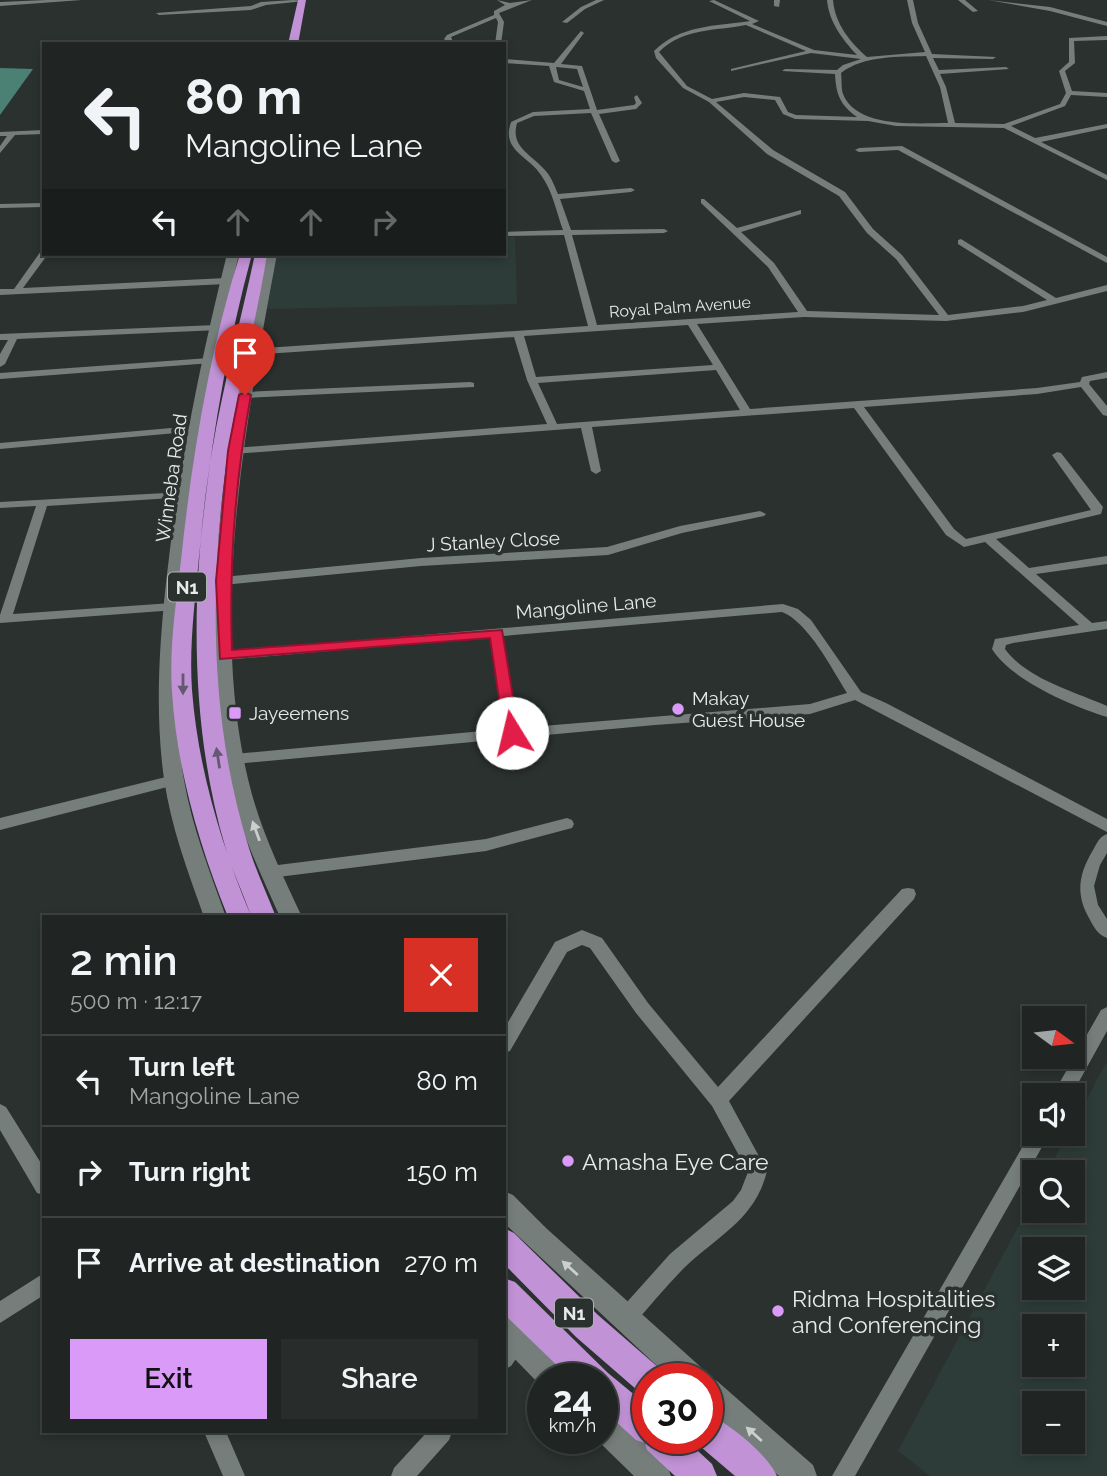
<!DOCTYPE html>
<html lang="en">
<head>
<meta charset="utf-8">
<style>
  :root { --surface:#202523; --page:#282d2b; --text:#f1f3f6; --muted:#a2a5a6; --line:#3d4241; --accent:#da9af7 }
  body { margin:0; font-family:Raleway,sans-serif; background:var(--page); color:var(--text); height:100vh; display:flex; flex-direction:column; font-size:26px; white-space:nowrap }
  * { box-sizing:border-box; margin:0 }
  p { font-size:23px; color:var(--muted) }
  .icon { flex:none; width:38px; height:38px; fill:none; stroke:currentColor; stroke-width:2; stroke-linecap:round; stroke-linejoin:round }
  .map { position:relative; flex:1; overflow:hidden }
  .details { position:absolute; left:42px; top:915px; width:464px; height:518px; display:flex; flex-direction:column; background:var(--surface); border-radius:0px; box-shadow:0 4px 10px #0003,0 0 0 2px var(--line) }
  .details>* { flex:none }
  .banner { position:absolute; left:42px; top:42px; width:464px; height:214px; border-radius:0px; box-shadow:0 4px 10px #0003,0 0 0 2px var(--line); background:#202523; color:var(--text); overflow:hidden }
  .needle { width:46px; rotate:105deg }
  .buttons { position:absolute; left:1022px; top:1006px; display:grid; gap:14px }
  .buttons a { display:grid; place-items:center; width:63px; height:63px; border-radius:0px; background:var(--surface); box-shadow:0 4px 10px #0003,0 0 0 2px var(--line); font-size:35px }
  .speed { position:absolute; left:527px; top:1363px; display:flex; gap:14px; font-size:35px; font-weight:700; text-align:center }
  .speed>* { display:grid; place-content:center; width:91px; height:91px; border-radius:50%; background:var(--surface); box-shadow:0 4px 10px #0003,0 0 0 2px var(--line); line-height:1 }
  .speed small { font-size:18px; font-weight:400 }
  .speed .limit { border:10px solid #d22; background:#fff; color:#111 }
  .pin { position:absolute; display:grid; place-items:center; width:60px; height:60px; color:#fff; margin:-72px -30px; border-radius:50% 50% 50% 0; rotate:-45deg; box-shadow:0 0 7px #0007 }
  .pin .icon { rotate:45deg }
  .me { position:absolute; width:77px; margin:-38px; rotate:351deg; stroke-linejoin:round; filter:drop-shadow(0 0 5px #0008) }
  .turn { display:flex; align-items:center; gap:24px; height:147px; padding:0 28px; font-size:32px }
  .turn .icon { width:91px; height:91px; stroke-width:2.5 }
  .turn b { display:block; font-size:49px; line-height:60px }
  .lanes { display:flex; align-items:center; height:66px; padding:0 28px; background:#0003; justify-content:center; gap:35px; direction:ltr }
  .lanes .off { opacity:.35 }
  .round { display:grid; place-items:center; flex:none; width:74px; height:74px; border-radius:0px; background:var(--page) }
  .summary { display:flex; align-items:center; justify-content:space-between; height:119px; padding:0 28px }
  h1 { font-size:42px; font-weight:600; line-height:52px }
  .primary-button { display:flex; gap:14px; margin-top:auto; padding:14px 28px }
  .primary-button a { flex:1; height:80px; border-radius:0px; background:var(--accent); color:#111; font-size:28px; font-weight:600; line-height:80px; text-align:center }
  .primary-button a+a { background:var(--page); color:var(--text) }
  ul { padding:0; list-style:none }
  li { display:flex; align-items:center; gap:21px; height:91px; padding:0 28px; border-top:2px solid var(--line) }
  li div { flex:1 }
  li b { display:block; font-size:26px }
  li em { font-style:normal }
  .map>svg:first-child { display:block }
</style>
</head>
<body>
<div class="map">
<svg width="1107" height="1476" viewBox="0 0 1107 1476">
  <rect width="100%" height="100%" fill="#2a312f"/>
  <path fill="#2d3c39" fill-rule="evenodd" d="M504,237H515L517,304L265,309L276,254H504Z
    M1107,1061V1476H930L898,1451L1034,1197V1211H1073V1172H1047L1068,1134H1073V1125ZM1034,1250H1073V1288H1034ZM1034,1326H1073V1365H1034ZM1034,1404H1073V1442H1034Z"/>
  <path fill="#4b8074" d="M0,68L33,69L0,115Z"/>
  <g fill="none" stroke-linecap="round" stroke-linejoin="round">
    <path fill="#767e7c" fill-rule="evenodd" d="M46,0H82L0,6V2Z
      M293,0L305,1L266,5L251,10L159,15L156,13L251,6L261,2Z
      M497,0L510,3L532,0L499,13L504,22L501,44H495L498,22L496,18L451,37L454,44H448L444,39L447,35L494,15V11L505,5Z
      M596,0H604L585,9L567,23L562,22L581,7Z
      M714,0L759,21L752,24L814,50L857,55C842,39 829,22 827,0H833C835,24 850,42 867,57L925,52L912,23L907,0H913L918,23L932,54L996,57L993,59L933,58L939,70L1006,67L1009,69L940,74L946,87L955,123L1004,124L1060,104L1066,93L1059,71L1069,62V38L1107,36V40L1074,41L1075,63L1065,71L1072,91L1107,93V97L1071,95L1065,106L1011,126L1035,138L1107,124V128L1041,142L1107,175V180L1004,128L896,126L868,121L795,119L783,114L775,100L744,97L716,102L773,150L845,192L873,229L902,255L948,315L1023,306L1047,300L958,244V240L961,239L1056,298L1107,285V291L1023,312L946,321L804,317L697,324L750,409L1037,388L1080,382L1082,377L1107,372V378L1090,381L1089,384L1107,406V416L1103,415L1081,387L1037,394L864,407L954,529L966,539L1091,510L1052,455L1057,452L1061,453L1103,507L1101,514L996,539L1029,568L1107,556V564L1036,574L1092,623L1107,621V629L1013,643L1006,645L1005,649C1027,679 1073,691 1107,706V717C1072,706 1011,680 992,649L995,639L1079,625L985,542L964,547L946,535L854,408L592,427L601,471L596,474L591,471L581,428L234,454L229,451L234,448L547,424L527,380L514,337L252,355L247,352L252,349L588,326L564,235L504,236V232L563,230C556,211 553,192 541,175C528,155 501,151 511,122L533,112L590,109L584,91L554,82L549,66L504,63V59L554,63L581,31L584,33L561,64L582,66L597,110L634,105L636,103L634,97L637,95L642,103L636,109L599,114L620,161L616,163L612,161L591,113L534,116L517,123C510,147 531,154 544,169C551,176 554,185 558,194L631,188L635,190L631,192L560,199L571,230L664,229L668,231L664,233L572,235L597,325L798,312L768,267L701,203V199H704L737,228L801,210V214L741,232L774,263L807,311L939,315L896,259L867,233L839,196L767,154L709,102L683,88L656,58L654,51C680,25 716,26 750,21L709,1ZM746,25L806,51L731,69V71L811,53L861,59L843,65L837,70L785,69L782,71L835,74C836,94 840,105 857,117L796,115L788,112L780,97L744,93L712,99L687,86L659,52C683,28 715,31 746,25ZM926,56L940,87L948,123C918,123 857,129 843,94C841,88 842,80 841,73C864,55 899,57 926,56ZM556,67L577,69L583,87L559,80ZM688,325L713,365L536,377L524,336ZM716,370L740,410L557,424L538,383Z
      M774,0H780L779,7L774,6Z
      M958,0H965L978,11L973,12Z
      M988,0L1050,7L1107,22V26L1050,11Z
      M44,130V134L15,135L0,153V146L7,136H0V132Z
      M902,146L1107,257V263L898,150L859,152L855,150L859,148Z
      M44,203V207L0,208V204Z
      M41,251L48,254L23,288L226,278L230,281L226,284L0,295V289H14Z
      M216,325L219,326V330L17,339L5,364L0,367V354L8,340H0V334Z
      M209,358L214,361L212,363L0,379V373Z
      M470,382L474,383V387L245,398L240,395L245,392Z
      M194,426L199,429L198,431L0,449V443Z
      M184,492L190,495L188,497L47,506L13,614L172,603L176,604L178,607L176,610L0,623V615L36,506L0,508V502Z
      M760,511L766,514L764,516L682,533L608,555L421,566L223,585L217,581L223,577L421,558L607,547L680,526Z
      M783,604L798,609L811,620L861,692L886,703L1107,819V832L855,700L810,714L655,725L234,764L229,763L227,759L229,755L234,754L504,729L490,637L225,660L218,656L225,652ZM782,612C808,622 832,669 847,693L810,704L518,728L503,636Z
      M174,775L179,776L181,780L179,784L0,830V818Z
      M567,818L572,820L574,824L572,828L486,851L270,878L265,876L262,872L265,868L270,866L486,839Z
      M1107,834V853L1100,865L1094,886L1098,905L1107,919V938C1098,935 1093,926 1089,918C1075,893 1079,874 1093,850C1097,843 1099,837 1107,834Z
      M908,888L914,889L916,894L914,899L729,1101L767,1171C755,1220 718,1235 684,1268C666,1286 650,1306 633,1325L626,1328L619,1325L616,1318L619,1311L670,1254L733,1201L741,1190L748,1172L712,1106L636,1013L590,948L582,945L567,952L510,1051L504,1053V1029L555,942L582,930L602,938L648,1003L718,1087L902,889Z
      M1107,1007V1031L1071,1096H1052L1101,1010Z
      M0,1104L6,1107L44,1168V1195L37,1193L0,1130Z
      M1034,1127V1134H1048L1046,1140L855,1476H832Z
      M44,1273V1295L0,1323V1301Z
      M517,1333L524,1336L527,1343L511,1366L504,1370C504,1354 500,1339 517,1333Z
      M204,1432H226L245,1476H223Z
      M427,1432H452L449,1440L417,1476H391L394,1468Z"/>
    <path fill="#767e7c" fill-rule="evenodd" d="M227,254H239C213,363 193,472 183,584C177,649 173,715 184,780C192,827 210,872 226,917H204C188,872 171,827 164,779C155,714 159,648 166,583C178,472 200,362 227,254Z
      M265,254H277C246,419 209,614 248,779C259,827 281,872 302,917H280C260,872 238,827 228,779C192,612 232,419 265,254Z
      M504,1191L513,1195L546,1228L703,1369L707,1376L717,1381L813,1465L817,1476H779L707,1411V1379H671L504,1223Z
      M504,1314L514,1318L565,1369L570,1379H542V1387L504,1348Z
      M602,1409L613,1413L667,1465L671,1476H634L595,1438H602Z"/>
    <path fill="#c192d6" fill-rule="evenodd" d="M298,0H306L298,44H288Z
      M240,254H252C225,354 209,455 199,557C195,601 189,646 192,690C198,768 221,844 251,916C243,893 232,870 225,846C188,721 191,579 212,451C223,385 241,320 255,254H267C257,320 238,385 228,452C209,581 209,723 249,848C256,871 267,894 276,917H228C199,845 177,770 172,692C169,648 176,604 181,560C192,457 209,353 240,254Z
      M504,1228L514,1233L598,1315L659,1368L664,1379H648V1395L637,1390L576,1337L504,1264Z
      M504,1278L515,1282L608,1373L648,1406V1438H684L712,1464L717,1476H675L647,1450L645,1443L636,1440L602,1409V1379H571L504,1314Z
      M707,1414C728,1422 768,1455 777,1476H735L695,1442L694,1438H707Z"/>
  </g>
  <defs><path id="oneway-solid" d="M-6-.8H1V-3.2L6.5 0L1 3.2V.8H-6Z" transform="scale(1.75)"/></defs>
  <g fill="#665872">
    <use href="#oneway-solid" transform="translate(183 684) rotate(90)"/>
    <use href="#oneway-solid" transform="translate(218 758) rotate(-99)"/>
  </g>
  <g fill="#cad0ce">
    <use href="#oneway-solid" transform="translate(256 831) rotate(-110)"/>
    <use href="#oneway-solid" transform="translate(570 1268) rotate(-138)"/>
    <use href="#oneway-solid" transform="translate(754 1434) rotate(-138)"/>
  </g>
  <path fill="#e11d48" stroke="#92132f" stroke-width="2" d="M245,392L251,395C235,480 229,564 232,650L502,630L519,733L517,737L512,739L504,733L490,638L220,659L216,581L228,451L239,395Z"/>
  <g fill="#da9af7" stroke="#2a312f" stroke-width="2.5">
    <circle cx="678" cy="709" r="7"/>
    <rect x="228" y="706" width="14" height="14" rx="3.5"/>
    <circle cx="568" cy="1161" r="7"/>
    <circle cx="778" cy="1311" r="7"/>
  </g>
  <g text-anchor="middle" dominant-baseline="central" stroke-width="7" stroke-linejoin="round" paint-order="stroke">
    <g font-size="16" fill="#e6ebea" stroke="#2a312f">
      <text transform="translate(680 307) rotate(-4)">Royal Palm Avenue</text>
    </g>
    <g fill="#2a312f" stroke="#aeb3b2" stroke-width="2">
      <rect x="168" y="572.5" width="38" height="29" rx="5"/>
      <rect x="555" y="1298.5" width="38" height="29" rx="5"/>
    </g>
    <g font-size="18" font-weight="bold" fill="#e6ebea">
      <text x="187" y="587">N1</text>
      <text x="574" y="1313">N1</text>
    </g>
    <g font-size="19" fill="#e6ebea" stroke="#2a312f">
      <text transform="translate(171 478) rotate(-82)">Winneba Road</text>
      <text transform="translate(493 541) rotate(-3)">J Stanley Close</text>
      <text transform="translate(586 606) rotate(-5)">Mangoline Lane</text>
    </g>
    <g font-size="19" fill="#e6ebea" stroke="#2a312f" text-anchor="start">
      <text x="692" y="698">Makay<tspan x="692" dy="22">Guest House</tspan></text>
      <text x="249" y="713">Jayeemens</text>
    </g>
    <g font-size="23" fill="#e6ebea" stroke="#2a312f" text-anchor="start">
      <text x="582" y="1161">Amasha Eye Care</text>
      <text x="792" y="1298">Ridma Hospitalities<tspan x="792" dy="26">and Conferencing</tspan></text>
    </g>
  </g>
</svg>
<div class="buttons">
<a><svg class="needle" viewBox="-14 -14 28 28"><path d="M0-13l5 13h-10z" fill="#e53935"/><path d="M0 13l5-13h-10z" fill="#a2a5a6"/></svg></a>
<a><svg class="icon" aria-label="sound" viewBox="0 0 24 24"><path d="M4 9h4l5-4v14l-5-4H4zM17 9q2 3 0 6"/></svg></a>
<a><svg class="icon" aria-label="search" viewBox="0 0 24 24"><circle cx="10" cy="10" r="6"/><path d="M15 15l6 6"/></svg></a>
<a><svg class="icon" aria-label="layers" viewBox="0 0 24 24"><path d="M12 4l9 5-9 5-9-5zM3 14l9 5 9-5"/></svg></a>
<a>+</a>
<a>−</a>
</div>
<div class="speed"><div>24<small>km/h</small></div><div class="limit">30</div></div>
<div class="pin" style="left:245px;top:395px;background:#d93025"><svg class="icon" aria-label="arrive" viewBox="0 0 24 24"><path d="M6 21V4h12l-3 4 3 4H6"/></svg></div>
<svg class="me" style="left:512px;top:733px" viewBox="-20 -20 40 40"><circle r="19" fill="#fff"/><path d="M0-13L10 11 0 6-10 11z" fill="#e11d48"/></svg>
<div class="banner">
<div class="turn"><svg class="icon" aria-label="left" viewBox="0 0 24 24"><path d="M17 20v-9H6M10 6l-5 5 5 5"/></svg><div><b>80 m</b>Mangoline Lane</div></div>
<div class="lanes"><svg class="icon" aria-label="left" viewBox="0 0 24 24"><path d="M17 20v-9H6M10 6l-5 5 5 5"/></svg><svg class="icon off" aria-label="ahead" viewBox="0 0 24 24"><path d="M12 20V5M6 11l6-6 6 6"/></svg><svg class="icon off" aria-label="ahead" viewBox="0 0 24 24"><path d="M12 20V5M6 11l6-6 6 6"/></svg><svg class="icon off" aria-label="right" viewBox="0 0 24 24"><path d="M7 20v-9h11M14 6l5 5-5 5"/></svg></div>
</div>
<section class="details">
<div class="summary"><div><h1>2 min</h1><p>500 m · 12:17</p></div><a class="round" style="background:#d93025;color:#fff"><svg class="icon" aria-label="close" viewBox="0 0 24 24"><path d="M6 6l12 12M18 6L6 18"/></svg></a></div>
<ul>
<li><svg class="icon" aria-label="left" viewBox="0 0 24 24"><path d="M17 20v-9H6M10 6l-5 5 5 5"/></svg><div><b>Turn left</b><p>Mangoline Lane</p></div><em>80 m</em></li>
<li><svg class="icon" aria-label="right" viewBox="0 0 24 24"><path d="M7 20v-9h11M14 6l5 5-5 5"/></svg><div><b>Turn right</b></div><em>150 m</em></li>
<li><svg class="icon" aria-label="arrive" viewBox="0 0 24 24"><path d="M6 21V4h12l-3 4 3 4H6"/></svg><div><b>Arrive at destination</b></div><em>270 m</em></li>
</ul>
<div class="primary-button"><a>Exit</a><a>Share</a></div>
</section>
</div>
</body>
</html>
